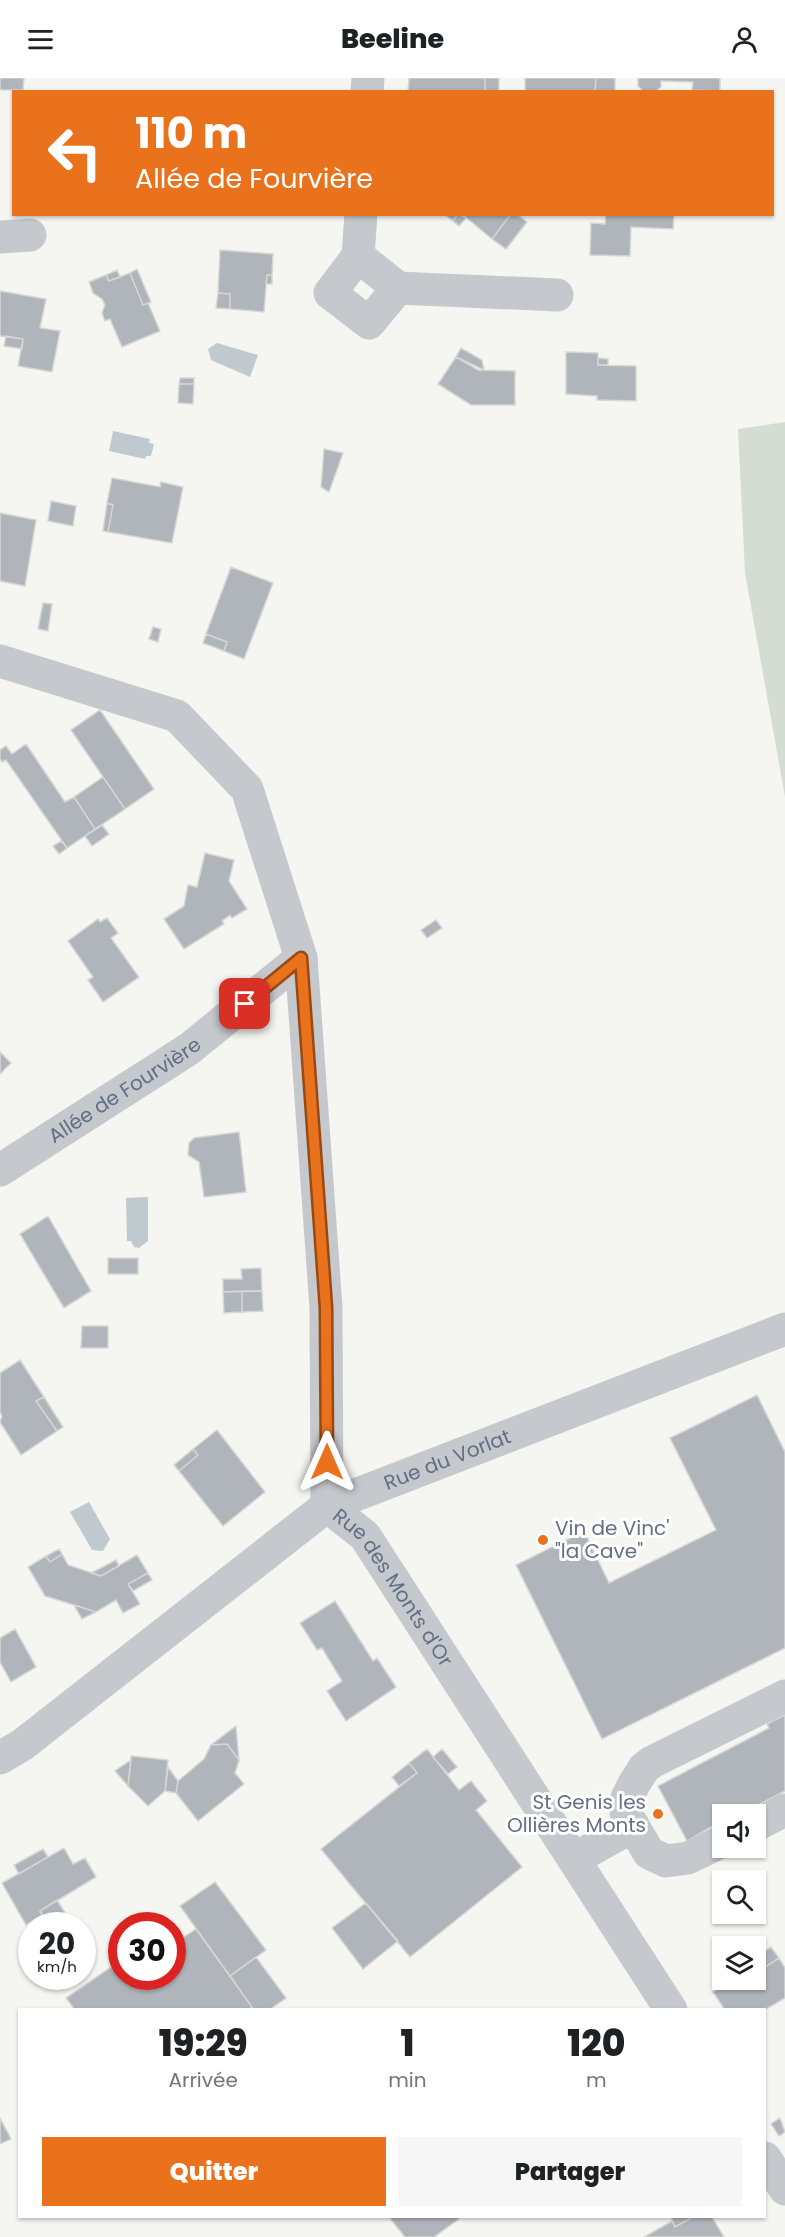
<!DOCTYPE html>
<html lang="fr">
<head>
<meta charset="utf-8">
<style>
  :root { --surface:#fff; --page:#f6f6f6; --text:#202124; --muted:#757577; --accent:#eb721c }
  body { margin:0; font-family:Poppins,sans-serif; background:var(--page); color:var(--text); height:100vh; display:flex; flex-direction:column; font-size:22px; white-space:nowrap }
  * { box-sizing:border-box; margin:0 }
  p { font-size:20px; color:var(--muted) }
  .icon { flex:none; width:33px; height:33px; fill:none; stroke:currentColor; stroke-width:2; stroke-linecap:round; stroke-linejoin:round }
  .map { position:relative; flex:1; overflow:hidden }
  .details { position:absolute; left:18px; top:1930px; width:748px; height:210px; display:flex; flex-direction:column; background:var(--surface); border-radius:0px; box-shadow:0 2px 4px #0004 }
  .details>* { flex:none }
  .top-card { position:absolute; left:12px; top:12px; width:762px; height:126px; border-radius:0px; box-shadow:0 2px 4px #0004; background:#eb721c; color:#fff; overflow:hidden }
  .buttons { position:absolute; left:712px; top:1726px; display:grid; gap:12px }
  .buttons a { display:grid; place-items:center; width:54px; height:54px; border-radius:0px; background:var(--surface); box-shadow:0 2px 4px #0004; font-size:30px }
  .speed { position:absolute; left:18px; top:1834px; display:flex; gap:12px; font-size:30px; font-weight:700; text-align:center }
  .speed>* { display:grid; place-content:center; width:78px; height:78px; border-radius:50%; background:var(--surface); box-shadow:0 2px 4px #0004; line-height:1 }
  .speed small { font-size:15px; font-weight:400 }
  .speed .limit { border:9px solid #d22; background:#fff; color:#111 }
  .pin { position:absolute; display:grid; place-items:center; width:51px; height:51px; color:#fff; margin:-26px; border-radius:12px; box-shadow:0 3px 9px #0006 }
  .me { position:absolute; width:66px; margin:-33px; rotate:0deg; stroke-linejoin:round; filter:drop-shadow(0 0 4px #0008) }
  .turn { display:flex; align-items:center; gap:21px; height:126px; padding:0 24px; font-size:27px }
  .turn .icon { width:78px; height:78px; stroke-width:2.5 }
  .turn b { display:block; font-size:42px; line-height:51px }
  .eta { display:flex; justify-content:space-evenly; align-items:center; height:102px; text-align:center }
  .eta b { font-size:36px; font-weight:800; line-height:42px }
  .button { display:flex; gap:12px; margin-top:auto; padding:12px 24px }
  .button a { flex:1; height:69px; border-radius:0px; background:var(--accent); color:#fff; font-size:24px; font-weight:800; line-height:69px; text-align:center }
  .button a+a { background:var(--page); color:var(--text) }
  header { display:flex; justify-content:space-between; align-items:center; height:78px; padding:0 24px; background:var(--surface); font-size:27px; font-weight:800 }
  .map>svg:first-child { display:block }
</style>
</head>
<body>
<header><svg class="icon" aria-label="menu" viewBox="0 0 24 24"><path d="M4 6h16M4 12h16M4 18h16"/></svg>Beeline<svg class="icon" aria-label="person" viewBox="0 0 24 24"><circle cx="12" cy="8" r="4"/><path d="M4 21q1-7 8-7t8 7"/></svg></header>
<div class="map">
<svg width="785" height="2159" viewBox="0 0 785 2159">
  <rect width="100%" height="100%" fill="#f5f6f2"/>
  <path fill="#d5ddd3" d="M785,344V719L745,495L738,351Z"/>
  <path fill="#c1c9d0" d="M217,265L258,277L250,299L211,282L208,271Z
    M113,353L150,361L149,365L154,366L151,378H146L145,381L109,373Z
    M148,1119V1163L139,1170L134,1169L131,1163H127L126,1120Z
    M89,1424L110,1461L103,1473L92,1472L70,1434Z"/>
  <path fill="#b0b5bc" stroke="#d6d7d4" stroke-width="1.5" d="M0,0H24L23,12H0Z
    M409,0H485V14H408Z
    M485,0H499V14H485Z
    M525,0H596L595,14H525Z
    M596,0H615V14H595Z
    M638,0H720V13L692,12L693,4L661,3V9L656,13H643L638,8Z
    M444,136H458L453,143Z
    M458,136L466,140L459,148L453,143Z
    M462,136H511L492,161Z
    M511,136H517L527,144L506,171L492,161Z
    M606,136H674L673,151L631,149L630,178L590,177L591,145L605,146Z
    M220,172L273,176L272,197H267L264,234L230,231V216L218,215Z
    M137,191L151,224L143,227L130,195Z
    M117,192L120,199L109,203L106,197Z
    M130,195L143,227L148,225L160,253L122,269L110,241L105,243L102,235L105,227L102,221L93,215L89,204L106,197L109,203Z
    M267,197H272V206H266Z
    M0,213L46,221L40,250L60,253L52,294L18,288L23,261L0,258Z
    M218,215L230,216V231L216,230Z
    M6,258L23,261L22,271L4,268Z
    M461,270L482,282L484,292L456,279Z
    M566,274L598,275V287L636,288V323L597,322V318L566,316Z
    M456,279L478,292L515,293V327H471L438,306Z
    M598,280L608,281V287H598Z
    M180,300H194V306H179Z
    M179,306H194L193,326L178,325Z
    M324,371L343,375L329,414L321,409Z
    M112,400L160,409L161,404L183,409L172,465L108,454L113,427L107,425Z
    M51,423L76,428L73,448L48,443Z
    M107,425L113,427L108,454L103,453Z
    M0,435L36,442L25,508L0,503Z
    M231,489L273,505L244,581L224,573L227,564L206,556Z
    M43,525L52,526L48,553L38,551Z
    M153,549L161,551L158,564L149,561Z
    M206,556L227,564L224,573L203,565Z
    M100,632L154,711L125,731L71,652Z
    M26,666L65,724L74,719L95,751L67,770L6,682L2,684L0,681V672L6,668L12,676Z
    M103,699L125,731L95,751L74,719Z
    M102,747L109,756L92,768L85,758Z
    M61,763L67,770L59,776L53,768Z
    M205,775L234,782L229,803L247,831L232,840L230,837L222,843L224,846L184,871L164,841L184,828L188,807L197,809Z
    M107,840L118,855L111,860L139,899L103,924L88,902L93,899L68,863L98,841L100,844Z
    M436,842L442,850L427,860L421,852Z
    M0,974L11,985L0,996Z
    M239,1054L246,1114L204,1119L199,1084L188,1077L189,1065L194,1060Z
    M48,1138L91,1213L64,1230L20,1156Z
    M108,1180H138V1196H108Z
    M261,1190L262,1213L223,1214V1201H242L241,1191Z
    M242,1213H262L263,1233L242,1234Z
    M242,1213V1234L224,1235L223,1214Z
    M82,1248H108V1270H81Z
    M20,1282L44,1319L36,1323L57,1353L21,1377L0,1344L2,1338L0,1334V1295Z
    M757,1317L785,1374V1570L602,1661L516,1487L584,1453L609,1505L716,1452L670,1360Z
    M44,1319L63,1349L57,1353L36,1323Z
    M217,1352L265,1414L223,1448L179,1393L198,1377L193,1371Z
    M193,1371L198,1377L179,1393L174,1387Z
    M59,1471L62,1476L50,1484L46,1478Z
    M62,1476L68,1487L101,1498L137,1477L148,1495L128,1506L140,1526L123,1535L116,1522L96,1534L45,1518L28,1489L46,1478L50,1484Z
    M116,1482L119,1488L101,1498L91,1495Z
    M148,1495L152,1502L133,1513L128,1506Z
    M335,1523L373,1583L377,1580L396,1609L346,1643L327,1613L342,1603L322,1570L317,1572L300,1545Z
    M74,1527L96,1534L82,1541Z
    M15,1551L36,1589L11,1604L0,1584V1560Z
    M785,1637V1713L738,1737H723V1742L687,1763L658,1708L769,1650L767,1646Z
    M236,1648L239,1682L227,1666L211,1667Z
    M227,1666L239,1682L235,1695L244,1706L198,1743L176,1715L178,1703L204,1681L211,1667Z
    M427,1671L459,1712L471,1703L487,1723L476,1732L522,1789L410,1879L321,1771L417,1695L409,1685Z
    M442,1671L457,1689L448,1696L433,1679Z
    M131,1678L168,1682L165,1713L148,1728L128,1708Z
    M131,1682L128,1708L115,1693Z
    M409,1685L417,1695L399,1708L392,1699Z
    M168,1689L178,1703L176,1715L165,1713Z
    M64,1770L73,1786L85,1780L96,1799L40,1833L42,1837L26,1847L2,1805Z
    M43,1771L48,1779L19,1796L14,1787Z
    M215,1804L266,1872L230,1898L180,1828Z
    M57,1822L66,1836L49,1847L40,1833Z
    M366,1825L398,1863L363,1891L332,1850Z
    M196,1851L252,1929L248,1932H75L66,1920L114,1887L125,1901L128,1899H172V1867Z
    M771,1869L779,1880L756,1895V1879Z
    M256,1879L286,1920L269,1932H254L230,1898Z
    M779,1880L785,1890V1920L765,1932H725L713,1914L732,1902H756V1895Z
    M0,2040L11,2061L0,2066Z
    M780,2040L785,2054L779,2058L771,2046Z
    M389,2139H457L459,2141L434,2159H405Z
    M671,2139H693L675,2149Z
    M693,2139H712L724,2159H644L672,2143L675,2149Z"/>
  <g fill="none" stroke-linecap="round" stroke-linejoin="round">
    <g stroke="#c5c8cc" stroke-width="33">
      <path d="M367,14L368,0"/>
      <path d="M361,136L358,178L398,210L557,217"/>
      <path d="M0,159L30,157"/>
      <path d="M358,178L330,215L369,245L398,210"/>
      <path id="s1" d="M0,583L177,638L247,711L301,880L326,1230L327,1428L365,1458L671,1932"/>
      <path id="s2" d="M0,1092L189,971L301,880"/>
      <path id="s3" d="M0,1680L22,1667L327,1428L785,1251"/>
      <path d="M756,1747L785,1732"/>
      <path d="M723,1763L688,1780L666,1783L649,1775L626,1736L627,1720L634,1706L644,1690L652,1684L785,1618"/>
      <path d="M574,1781L633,1748"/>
      <path d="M765,2080L785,2111"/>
    </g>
  </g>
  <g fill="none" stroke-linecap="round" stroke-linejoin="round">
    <defs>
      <path id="route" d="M245,926L301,880L326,1230L327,1384"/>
    </defs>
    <use href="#route" stroke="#994a12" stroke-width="15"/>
    <use href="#route" stroke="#eb721c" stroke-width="10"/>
  </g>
  <g fill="#eb721c" stroke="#fff" stroke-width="2">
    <circle cx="543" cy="1462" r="6"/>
    <circle cx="658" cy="1736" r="6"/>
  </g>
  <g text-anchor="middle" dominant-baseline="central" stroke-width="6" stroke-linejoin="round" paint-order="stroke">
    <g font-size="20" fill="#636f84" stroke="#fff">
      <text stroke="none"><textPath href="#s2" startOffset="148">Allée de Fourvière</textPath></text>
      <text stroke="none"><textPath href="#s3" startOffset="542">Rue du Vorlat</textPath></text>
      <text stroke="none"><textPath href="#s1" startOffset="1119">Rue des Monts d'Or</textPath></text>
    </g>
    <g font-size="20" fill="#636f84" stroke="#fff" text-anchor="start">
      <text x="555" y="1450">Vin de Vinc'<tspan x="555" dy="23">"la Cave"</tspan></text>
      <text x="646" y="1724" text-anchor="end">St Genis les<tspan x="646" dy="23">Ollières Monts</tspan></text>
    </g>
  </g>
</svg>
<div class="buttons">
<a><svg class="icon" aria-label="sound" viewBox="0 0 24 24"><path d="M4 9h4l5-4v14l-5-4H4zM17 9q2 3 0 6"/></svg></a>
<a><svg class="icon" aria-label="search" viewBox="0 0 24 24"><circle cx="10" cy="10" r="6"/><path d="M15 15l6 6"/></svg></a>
<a><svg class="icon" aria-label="layers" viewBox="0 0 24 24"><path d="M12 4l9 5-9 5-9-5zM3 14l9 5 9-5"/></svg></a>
</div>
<div class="speed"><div>20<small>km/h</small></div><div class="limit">30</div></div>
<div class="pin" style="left:245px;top:926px;background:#d93025"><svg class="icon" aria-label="arrive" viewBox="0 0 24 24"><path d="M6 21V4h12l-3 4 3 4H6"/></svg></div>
<svg class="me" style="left:327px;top:1384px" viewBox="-20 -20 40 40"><path d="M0-17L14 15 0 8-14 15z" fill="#eb721c" stroke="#fff" stroke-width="4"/></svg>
<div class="top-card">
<div class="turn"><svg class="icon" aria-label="left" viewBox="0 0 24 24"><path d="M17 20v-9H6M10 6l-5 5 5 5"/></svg><div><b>110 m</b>Allée de Fourvière</div></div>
</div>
<section class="details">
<div class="eta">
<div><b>19:29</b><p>Arrivée</p></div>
<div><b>1</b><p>min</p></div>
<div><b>120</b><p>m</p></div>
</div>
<div class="button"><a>Quitter</a><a>Partager</a></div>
</section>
</div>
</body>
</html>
